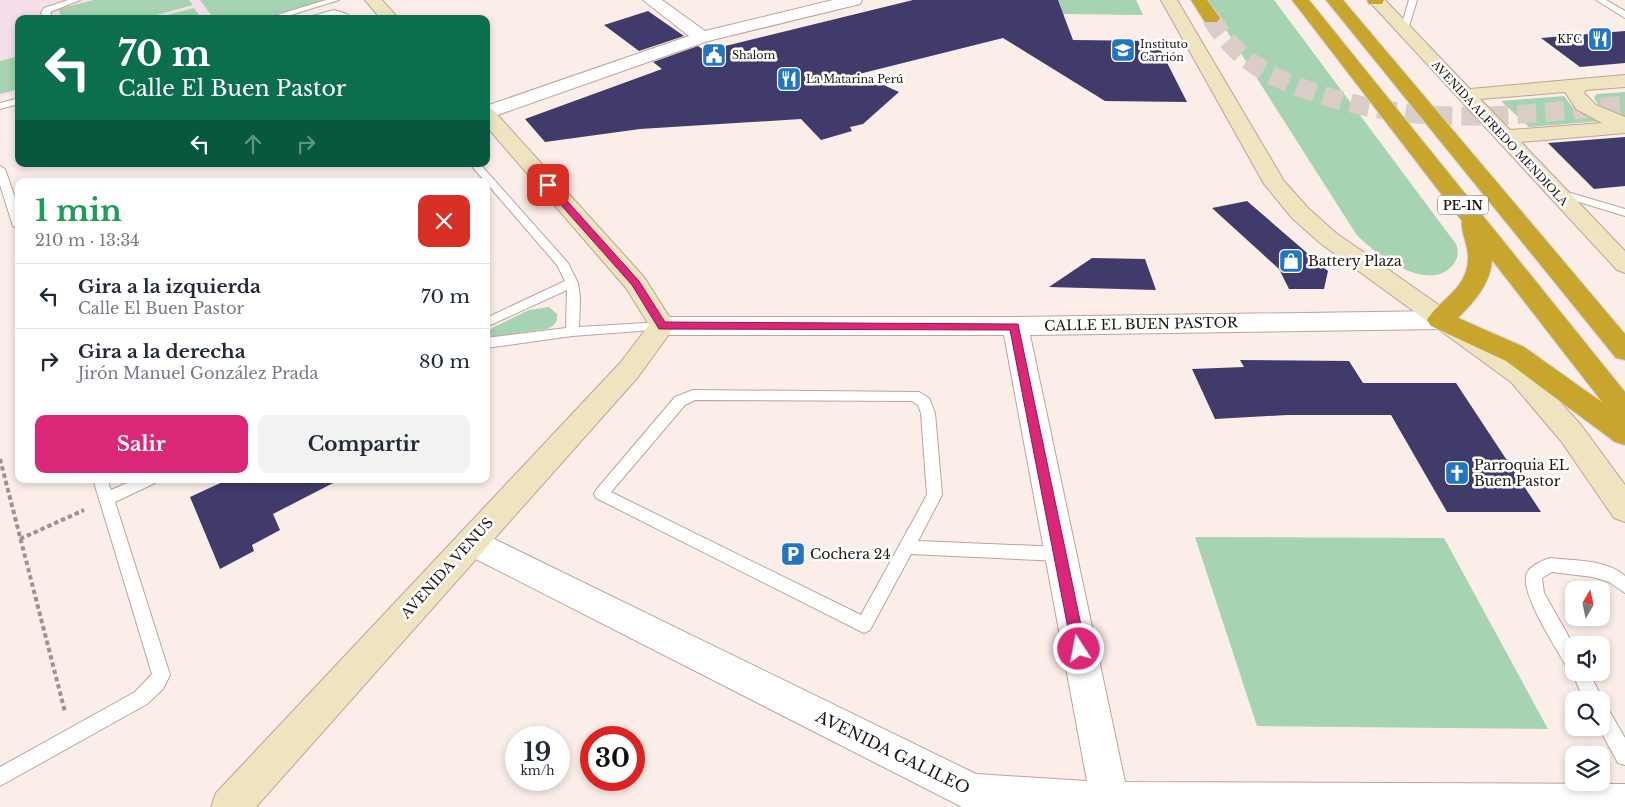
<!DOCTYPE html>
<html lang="es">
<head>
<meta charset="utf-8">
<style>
  :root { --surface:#fff; --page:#f2f2f3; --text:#1f2937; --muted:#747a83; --line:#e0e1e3; --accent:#db2777 }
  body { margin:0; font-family:"Libre Baskerville",serif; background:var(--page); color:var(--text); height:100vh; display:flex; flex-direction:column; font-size:19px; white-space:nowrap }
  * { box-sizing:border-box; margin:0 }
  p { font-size:16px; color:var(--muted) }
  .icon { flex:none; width:28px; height:28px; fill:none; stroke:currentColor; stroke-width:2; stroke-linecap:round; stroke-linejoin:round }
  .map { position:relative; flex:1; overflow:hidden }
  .details { position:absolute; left:15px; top:178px; width:475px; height:305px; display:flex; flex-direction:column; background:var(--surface); border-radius:10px; box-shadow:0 2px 8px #0003 }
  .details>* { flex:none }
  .hud { position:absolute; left:15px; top:15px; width:475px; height:152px; border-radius:10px; box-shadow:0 2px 8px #0003; background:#0b6e4f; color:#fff; overflow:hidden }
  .needle { width:32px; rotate:9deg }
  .controls { position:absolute; left:1565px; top:581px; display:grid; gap:10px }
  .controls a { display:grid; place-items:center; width:45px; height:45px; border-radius:10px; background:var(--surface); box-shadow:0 2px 8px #0003; font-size:25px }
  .speed { position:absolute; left:505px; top:726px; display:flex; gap:10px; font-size:25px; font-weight:700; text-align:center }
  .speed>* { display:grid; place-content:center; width:65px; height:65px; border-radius:50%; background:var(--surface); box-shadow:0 2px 8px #0003; line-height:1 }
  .speed small { font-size:12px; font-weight:400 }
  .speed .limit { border:8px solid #d22; background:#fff; color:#111 }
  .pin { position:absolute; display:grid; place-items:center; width:42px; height:42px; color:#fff; margin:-21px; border-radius:10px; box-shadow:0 2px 8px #0006 }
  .me { position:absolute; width:55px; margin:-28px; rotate:349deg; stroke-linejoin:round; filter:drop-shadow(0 0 4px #0008) }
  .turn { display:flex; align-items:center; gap:18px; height:105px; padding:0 20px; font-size:22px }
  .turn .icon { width:65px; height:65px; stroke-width:2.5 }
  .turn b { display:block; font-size:35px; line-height:42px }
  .lanes { display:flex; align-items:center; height:48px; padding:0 20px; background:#0003; justify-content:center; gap:25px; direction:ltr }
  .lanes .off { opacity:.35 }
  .round { display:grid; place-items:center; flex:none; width:52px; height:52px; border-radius:10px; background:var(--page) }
  .overview { display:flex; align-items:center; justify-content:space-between; height:85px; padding:0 20px }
  h1 { font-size:30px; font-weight:700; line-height:38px; color:#1e9e55 }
  .action { display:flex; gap:10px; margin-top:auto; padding:10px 20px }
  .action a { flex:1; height:58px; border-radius:10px; background:var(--accent); color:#fff; font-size:20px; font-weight:700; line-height:58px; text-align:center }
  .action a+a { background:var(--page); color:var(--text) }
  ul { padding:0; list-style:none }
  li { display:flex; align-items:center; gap:15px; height:65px; padding:0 20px; border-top:1px solid var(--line) }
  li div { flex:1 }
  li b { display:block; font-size:19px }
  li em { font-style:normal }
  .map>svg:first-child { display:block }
</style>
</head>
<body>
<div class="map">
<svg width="1625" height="807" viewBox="0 0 1625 807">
  <rect width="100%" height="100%" fill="#fbede8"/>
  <path fill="#f6dfeb" d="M0,0H342L277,19H19V92L0,97Z"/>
  <path fill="#a6d3b1" d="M94,0H189L193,5L141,19H63L58,9Z
    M200,0H326L258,19H214Z
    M1058,0H1136L1143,15L1063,14Z
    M1207,0H1274L1456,244C1459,253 1458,259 1452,266C1427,294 1374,253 1356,234Z
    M194,8L202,19H152Z
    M19,56V89L0,94V61Z
    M1625,92V117C1613,113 1598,109 1594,97L1597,94Z
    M1564,96L1574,109L1601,121L1529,127L1501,101Z
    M549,307L557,314C558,322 555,325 547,329L498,336H491L489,332L492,328L529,310Z
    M1195,537L1444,538L1548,729L1257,726Z"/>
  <path fill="#403b6b" d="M913,0H1058L1073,40L1156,41L1187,102L1105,101L1003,38L859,74L899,92L863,124L850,127L852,131L821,140L801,119L640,129L545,142L525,119L662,69L653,62L698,46L705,51Z
    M648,11L684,36L639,51L604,25Z
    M1625,31V63L1580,67L1541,38Z
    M1625,137V186L1594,189L1548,143Z
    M1247,201L1328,271L1324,289H1289L1279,269L1212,208Z
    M1092,258L1145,259L1156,290L1049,287Z
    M1240,360L1349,361L1363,383H1456L1541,512H1447L1391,415H1287L1215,419L1192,369L1244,367Z
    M229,479H341L273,514L280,530L252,545L254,551L220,569L190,497Z"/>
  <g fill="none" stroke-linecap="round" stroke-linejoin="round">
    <path stroke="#dacdc8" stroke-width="19" stroke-dasharray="19 9" stroke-linecap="butt" d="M1211,18C1237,60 1267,76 1313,92C1421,129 1515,115 1625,105"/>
    <defs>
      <path id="lane" d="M68,0H80L50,12L53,19H45L41,13L44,8Z
        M326,0H339L278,19H264Z
        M1409,0H1417L1408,30L1404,33L1400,30Z
        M1596,0H1606L1625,11V18Z
        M334,10L347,14L353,19H343L334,15L302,19Z
        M19,98V104L0,109V103Z
        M470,164H480L568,263L578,283L580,298L579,327L662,322L666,323L668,326L666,329L572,336L486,348V338L566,328L567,290L486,327V318L565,281L557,265Z
        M0,166L5,169L19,209V229L13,226L0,185Z
        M1557,189L1625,209V216L1553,194V190Z
        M693,390L919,392L929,398L935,413L942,495L918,541L1061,547L1067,549L1069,554L1067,559L1061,561L911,554L870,630L864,633L858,630L596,498L594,494L596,490L675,397ZM695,400L912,401L918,405L921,413L927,495L861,615L611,492L685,405Z
        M93,479H107L111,490L136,479H157L155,483L115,502L170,675L163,689L147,704L0,786V767L135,692L152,674Z
        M1550,558C1573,561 1607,559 1625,576V593L1609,582L1593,577L1552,572L1542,578L1544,593L1574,646V672H1589L1603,700L1601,704V700H1584L1571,670L1568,669C1558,651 1518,591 1527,573C1530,566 1543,560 1550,558Z
        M1601,704L1607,707L1625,738V765L1618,763L1599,728H1601Z"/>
      <path id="street" d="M643,0H662L705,31L833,0H862L860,4L708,41L486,119V106L689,36Z
        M1440,311L1449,314L1453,320L1449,326L1440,329L1030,335L1125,782L1625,784V807H962L460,551L455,542L460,533L471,529L482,533L976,774L1087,781L1004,335H662L653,332L649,326L653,320L662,317H1015Z"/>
      <path id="secondary" d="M365,0H382L399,19H381Z
        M1161,0H1177L1284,181L1308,208L1336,233L1529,368L1581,425L1625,485V522L1614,518L1561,441L1511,382L1320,243L1292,218L1264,184Z
        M1368,0H1385L1470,89L1625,75V87L1586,90L1584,93L1596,105L1625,117V133L1521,142L1625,251V273L1617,270ZM1565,92L1576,109L1602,123L1510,130L1480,99Z
        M486,108L493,110L644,277L675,326L638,377L256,807H211L216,793L620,363L649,325L626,288L486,126Z"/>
      <path id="highway" d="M1191,0H1207L1220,18L1217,22H1205Z
        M1292,0H1309L1625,392V445L1615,442L1506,361L1431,326L1427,320C1441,298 1467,289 1468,259C1469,247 1460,230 1462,221ZM1492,260L1603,403L1524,347L1458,318C1474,302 1491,283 1492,260Z
        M1326,0H1343L1625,334V360L1616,358Z
        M1367,0H1384L1382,4H1369Z"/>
    </defs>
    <use href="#lane" stroke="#c1a297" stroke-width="2"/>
    <use href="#street" stroke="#c1a297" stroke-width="2"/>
    <use href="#secondary" stroke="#c1a297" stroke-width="2"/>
    <use href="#highway" stroke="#d2d0cf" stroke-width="2"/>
    <path stroke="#a0938e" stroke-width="4" stroke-dasharray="4.5 3" stroke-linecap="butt" d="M0,459L65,712
      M20,539L84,510"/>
    <use href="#lane" fill="#fff" fill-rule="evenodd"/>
    <use href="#street" fill="#fff" fill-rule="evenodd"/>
    <use href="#secondary" fill="#eee4c0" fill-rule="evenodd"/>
    <use href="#highway" fill="#c8a62e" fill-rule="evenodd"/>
  </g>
  <path fill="#db2777" stroke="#8e194d" d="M545,183H551L639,281L665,322L1018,324L1086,649L1084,654L1079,655L1074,654L1072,649L1010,330L659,329L632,285L545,187Z"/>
  <defs>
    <symbol id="restaurant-square" viewBox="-11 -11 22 22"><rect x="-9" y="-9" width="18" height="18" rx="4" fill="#2275c3" stroke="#fff"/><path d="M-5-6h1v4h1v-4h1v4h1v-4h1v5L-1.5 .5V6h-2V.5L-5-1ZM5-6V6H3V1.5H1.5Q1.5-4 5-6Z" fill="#fff"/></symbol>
    <symbol id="university-square" viewBox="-11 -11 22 22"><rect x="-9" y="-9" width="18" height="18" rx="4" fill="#2275c3" stroke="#fff"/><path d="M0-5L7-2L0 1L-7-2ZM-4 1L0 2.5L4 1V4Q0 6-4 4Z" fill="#fff"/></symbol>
    <symbol id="civic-square" viewBox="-11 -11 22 22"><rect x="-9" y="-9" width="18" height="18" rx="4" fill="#2275c3" stroke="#fff"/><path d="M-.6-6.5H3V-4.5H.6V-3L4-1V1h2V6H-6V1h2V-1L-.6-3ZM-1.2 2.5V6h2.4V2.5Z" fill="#fff"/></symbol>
    <symbol id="shop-square" viewBox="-11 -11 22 22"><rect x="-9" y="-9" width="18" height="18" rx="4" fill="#2275c3" stroke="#fff"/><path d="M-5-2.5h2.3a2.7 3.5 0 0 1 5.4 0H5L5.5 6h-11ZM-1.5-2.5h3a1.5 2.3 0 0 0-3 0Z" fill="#fff"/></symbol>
    <symbol id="church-square" viewBox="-11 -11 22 22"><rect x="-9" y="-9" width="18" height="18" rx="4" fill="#2275c3" stroke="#fff"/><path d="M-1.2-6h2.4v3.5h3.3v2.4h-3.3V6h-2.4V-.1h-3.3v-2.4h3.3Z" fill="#fff"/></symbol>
    <symbol id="parking-square" viewBox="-11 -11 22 22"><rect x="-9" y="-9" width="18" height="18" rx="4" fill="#2275c3" stroke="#fff"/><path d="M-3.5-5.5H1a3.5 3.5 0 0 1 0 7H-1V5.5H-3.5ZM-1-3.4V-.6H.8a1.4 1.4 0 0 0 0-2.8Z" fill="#fff"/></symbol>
  </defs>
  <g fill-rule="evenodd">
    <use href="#restaurant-square" x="1586" y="25" width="28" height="28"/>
    <use href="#university-square" x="1109" y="36" width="28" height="28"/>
    <use href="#civic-square" x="700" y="41" width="28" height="28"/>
    <use href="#restaurant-square" x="775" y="65" width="28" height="28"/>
    <use href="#shop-square" x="1277" y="247" width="28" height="28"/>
    <use href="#church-square" x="1443" y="459" width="28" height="28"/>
    <use href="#parking-square" x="779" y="540" width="28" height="28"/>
  </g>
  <g text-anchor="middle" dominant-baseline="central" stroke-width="5" stroke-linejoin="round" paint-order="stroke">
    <g font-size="11" fill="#201511" stroke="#fff" text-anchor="start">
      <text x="1582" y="39" text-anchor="end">KFC</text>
      <text x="1140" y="44">Instituto<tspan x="1140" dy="13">Carrión</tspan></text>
      <text x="732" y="55">Shalom</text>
      <text x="806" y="79">La Matarina Perú</text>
    </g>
    <g font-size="11" fill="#201511" stroke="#fff">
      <text transform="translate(1500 133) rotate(47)">AVENIDA ALFREDO MENDIOLA</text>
    </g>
    <rect fill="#fff" stroke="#635b58" stroke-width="1" x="1438" y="195.5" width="50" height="19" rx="4"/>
    <g font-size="12" font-weight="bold" fill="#201511">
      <text x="1463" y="205">PE-1N</text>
    </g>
    <g font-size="14" fill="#201511" stroke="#fff" text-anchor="start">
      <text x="1308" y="261">Battery Plaza</text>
      <text x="1474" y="465">Parroquia EL<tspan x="1474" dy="16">Buen Pastor</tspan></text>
      <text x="810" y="554">Cochera 24</text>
    </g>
    <g font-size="14" fill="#201511" stroke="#fff">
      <text transform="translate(1141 324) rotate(-1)">CALLE EL BUEN PASTOR</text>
      <text transform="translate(447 568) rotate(-48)">AVENIDA VENUS</text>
    </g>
    <g font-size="16" fill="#201511" stroke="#fff">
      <text transform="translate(893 752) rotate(26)">AVENIDA GALILEO</text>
    </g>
  </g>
</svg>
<div class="controls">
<a><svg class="needle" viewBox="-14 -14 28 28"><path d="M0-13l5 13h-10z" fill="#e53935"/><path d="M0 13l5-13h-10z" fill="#747a83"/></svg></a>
<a><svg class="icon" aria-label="sound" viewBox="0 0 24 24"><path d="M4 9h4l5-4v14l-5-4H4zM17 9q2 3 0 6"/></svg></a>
<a><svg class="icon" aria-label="search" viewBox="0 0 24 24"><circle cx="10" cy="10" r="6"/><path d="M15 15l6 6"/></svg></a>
<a><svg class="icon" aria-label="layers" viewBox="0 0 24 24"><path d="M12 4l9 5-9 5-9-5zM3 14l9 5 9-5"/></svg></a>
</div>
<div class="speed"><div>19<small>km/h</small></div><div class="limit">30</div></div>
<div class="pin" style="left:548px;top:185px;background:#d93025"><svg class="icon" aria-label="arrive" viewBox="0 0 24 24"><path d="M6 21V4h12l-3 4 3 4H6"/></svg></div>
<svg class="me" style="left:1079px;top:649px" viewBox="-20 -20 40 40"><circle r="17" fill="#db2777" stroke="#fff" stroke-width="3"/><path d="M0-11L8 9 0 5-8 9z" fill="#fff"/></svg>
<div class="hud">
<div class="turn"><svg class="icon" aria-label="left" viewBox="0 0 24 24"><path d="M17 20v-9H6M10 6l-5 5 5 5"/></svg><div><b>70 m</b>Calle El Buen Pastor</div></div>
<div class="lanes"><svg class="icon" aria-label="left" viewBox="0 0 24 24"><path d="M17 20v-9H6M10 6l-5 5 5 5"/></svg><svg class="icon off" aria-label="ahead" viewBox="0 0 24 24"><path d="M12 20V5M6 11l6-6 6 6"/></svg><svg class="icon off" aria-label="right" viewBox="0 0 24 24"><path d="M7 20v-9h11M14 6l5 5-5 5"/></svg></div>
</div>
<section class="details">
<div class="overview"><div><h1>1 min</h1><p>210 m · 13:34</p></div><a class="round" style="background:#d93025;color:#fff"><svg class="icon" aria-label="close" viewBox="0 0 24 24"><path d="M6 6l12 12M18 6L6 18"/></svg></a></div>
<ul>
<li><svg class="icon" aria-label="left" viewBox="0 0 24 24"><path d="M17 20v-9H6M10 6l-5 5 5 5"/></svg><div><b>Gira a la izquierda</b><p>Calle El Buen Pastor</p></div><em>70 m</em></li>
<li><svg class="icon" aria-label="right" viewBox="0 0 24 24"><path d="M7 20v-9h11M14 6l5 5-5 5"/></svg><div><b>Gira a la derecha</b><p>Jirón Manuel González Prada</p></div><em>80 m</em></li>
</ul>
<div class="action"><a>Salir</a><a>Compartir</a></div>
</section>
</div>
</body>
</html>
